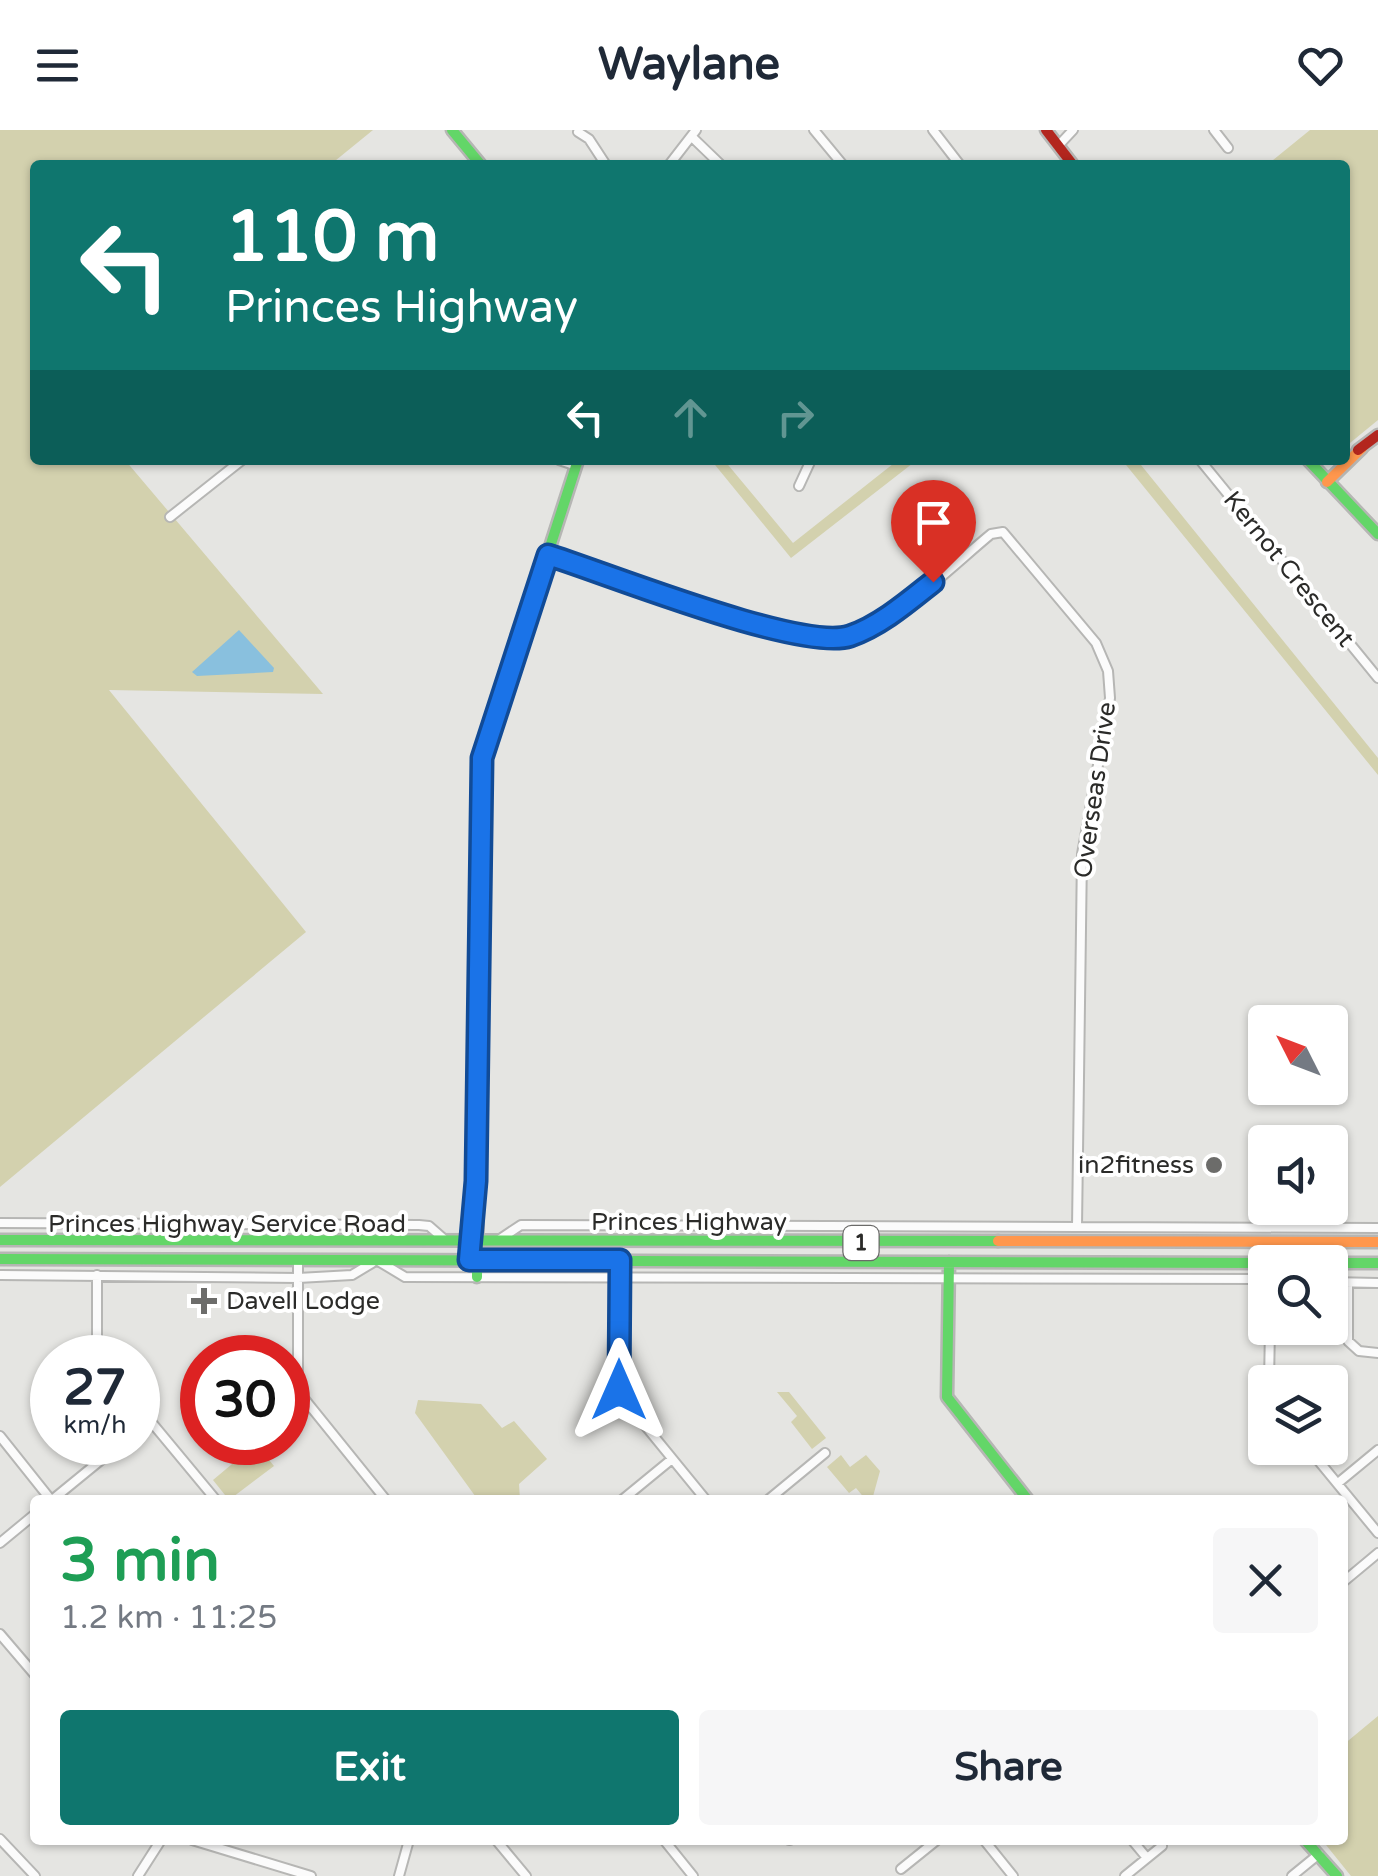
<!DOCTYPE html>
<html lang="en">
<head>
<meta charset="utf-8">
<style>
  :root { --surface:#fff; --page:#f6f6f7; --text:#1f2937; --muted:#747a83; --accent:#0f766e }
  body { margin:0; font-family:"Varela Round",sans-serif; background:var(--page); color:var(--text); height:100vh; display:flex; flex-direction:column; font-size:38px; white-space:nowrap }
  * { box-sizing:border-box; margin:0 }
  p { font-size:32px; color:var(--muted) }
  .icon { flex:none; width:55px; height:55px; fill:none; stroke:currentColor; stroke-width:2; stroke-linecap:round; stroke-linejoin:round }
  .map { position:relative; flex:1; overflow:hidden }
  .details { position:absolute; left:30px; top:1365px; width:1318px; height:350px; display:flex; flex-direction:column; background:var(--surface); border-radius:10px; box-shadow:0 2px 8px #0004 }
  .details>* { flex:none }
  .banner { position:absolute; left:30px; top:30px; width:1320px; height:305px; border-radius:10px; box-shadow:0 2px 8px #0004; background:#0f766e; color:#fff; overflow:hidden }
  .needle { width:65px; rotate:312deg }
  .fabs { position:absolute; left:1248px; top:875px; display:grid; gap:20px }
  .fabs a { display:grid; place-items:center; width:100px; height:100px; border-radius:10px; background:var(--surface); box-shadow:0 2px 8px #0004; font-size:50px }
  .speed { position:absolute; left:30px; top:1205px; display:flex; gap:20px; font-size:50px; font-weight:700; text-align:center }
  .speed>* { display:grid; place-content:center; width:130px; height:130px; border-radius:50%; background:var(--surface); box-shadow:0 2px 8px #0004; line-height:1 }
  .speed small { font-size:25px; font-weight:400 }
  .speed .limit { border:15px solid #d22; background:#fff; color:#111 }
  .pin { position:absolute; display:grid; place-items:center; width:85px; height:85px; color:#fff; margin:-102px -42px; border-radius:50% 50% 50% 0; rotate:-45deg; box-shadow:0 0 10px #0007 }
  .pin .icon { rotate:45deg }
  .me { position:absolute; width:110px; margin:-55px; rotate:0deg; stroke-linejoin:round; filter:drop-shadow(0 0 8px #0008) }
  .turn { display:flex; align-items:center; gap:35px; height:210px; padding:0 30px; font-size:45px }
  .turn .icon { width:130px; height:130px; stroke-width:2.5 }
  .turn b { display:block; font-size:70px; line-height:85px }
  .lanes { display:flex; align-items:center; height:95px; padding:0 30px; background:#0003; justify-content:center; gap:50px; direction:ltr }
  .lanes .off { opacity:.35 }
  .round { display:grid; place-items:center; flex:none; width:105px; height:105px; border-radius:10px; background:var(--page) }
  .headline { display:flex; align-items:center; justify-content:space-between; height:170px; padding:0 30px }
  h1 { font-size:60px; font-weight:800; line-height:75px; color:#1e9e55 }
  .action { display:flex; gap:20px; margin-top:auto; padding:20px 30px }
  .action a { flex:1; height:115px; border-radius:10px; background:var(--accent); color:#fff; font-size:40px; font-weight:800; line-height:115px; text-align:center }
  .action a+a { background:var(--page); color:var(--text) }
  header { display:flex; justify-content:space-between; align-items:center; height:130px; padding:0 30px; background:var(--surface); font-size:45px; font-weight:800 }
  .map>svg:first-child { display:block }
</style>
</head>
<body>
<header><svg class="icon" aria-label="menu" viewBox="0 0 24 24"><path d="M4 6h16M4 12h16M4 18h16"/></svg>Waylane<svg class="icon" aria-label="heart" viewBox="0 0 24 24"><path d="M12 20l-8-8c-3-5 5-10 8-4 3-6 11-1 8 4z"/></svg></header>
<div class="map">
<svg width="1378" height="1746" viewBox="0 0 1378 1746">
  <rect width="100%" height="100%" fill="#e5e5e2"/>
  <path fill="#d3d1ae" d="M0,0H373L330,35H35V330H125L323,564L109,560L306,802L0,1057Z
    M1310,0H1378V290L1350,313L1345,306V35H1267Z
    M711,330H724L793,413L898,330H917L791,428Z
    M1122,330H1137L1378,628V645Z
    M777,1262H789L826,1308L812,1319L791,1292L797,1286Z
    M418,1270L481,1274L502,1298L514,1291L547,1329L519,1354L520,1370H478L415,1283Z
    M256,1314L274,1336L229,1370L213,1350Z
    M841,1325L850,1337L866,1325L880,1341L872,1370H866L856,1358L849,1363L827,1337Z
    M1378,1586V1746H1351L1322,1710H1342L1343,1615Z"/>
  <path fill="#89c0de" d="M239,500L274,538L273,542L197,546L192,542Z"/>
  <g fill="none" stroke-linecap="round" stroke-linejoin="round">
    <defs>
      <path id="street" d="M814,0L843,35
        M933,0L960,35
        M1214,0L1228,18
        M578,2L589,9L606,35
        M692,7L721,35
        M1058,16L1073,0
        M669,35L696,0
        M559,330L577,336
        M1200,330L1378,548
        M799,356L811,330
        M170,387L242,330
        M548,425C605,443 803,520 849,506C898,491 952,436 991,404L1003,402L1096,513L1108,541L1110,568L1082,724L1077,1097
        M0,1093L419,1095L429,1096L445,1110
        M500,1109L521,1095L1378,1098
        M298,1130V1261L386,1370
        M620,1130L621,1266L706,1370
        M380,1132L405,1147L1265,1149
        M0,1145L298,1148L352,1145L372,1133
        M1330,1152L1378,1153
        M1348,1153V1211L1359,1221L1378,1223
        M97,1228V1145
        M1269,1252L1270,1198
        M138,1276L216,1370
        M138,1301L150,1291
        M0,1306L51,1370
        M1308,1318L1378,1403
        M1338,1353L1378,1320
        M52,1370L123,1312
        M622,1370L672,1329
        M768,1370L825,1323
        M0,1413L35,1384
        M1342,1453L1378,1423
        M0,1504L35,1545
        M0,1709L35,1746
        M192,1710L311,1746
        M496,1710L526,1746
        M664,1710L693,1746
        M789,1710H790
        M984,1710L1013,1746
        M1132,1710L1147,1728
        M901,1739L937,1710
        M138,1746L161,1710
        M399,1746L409,1710
        M1125,1746L1162,1716
        M1292,1746L1319,1724"/>
      <path id="fast" d="M452,0L481,35
        M1308,330L1378,404
        M0,1110L998,1111
        M0,1129L1265,1133
        M469,1130L474,1071
        M949,1132L947,1267L1028,1370
        M1330,1133H1378
        M477,1147L482,628L578,330
        M1305,1710L1337,1746"/>
      <path id="slow" d="M1327,352L1362,318
        M998,1111L1378,1112"/>
      <path id="jam" d="M1046,0L1073,35
        M1358,320L1378,305"/>
    </defs>
    <use href="#street" stroke="#b6b6b4" stroke-width="12"/>
    <use href="#fast" stroke="#b6b6b4" stroke-width="15"/>
    <use href="#slow" stroke="#b6b6b4" stroke-width="15"/>
    <use href="#jam" stroke="#b6b6b4" stroke-width="15"/>
    <use href="#street" stroke="#fbfbfb" stroke-width="8"/>
    <use href="#fast" stroke="#63d668" stroke-width="10"/>
    <use href="#slow" stroke="#ff974d" stroke-width="10"/>
    <use href="#jam" stroke="#b3261e" stroke-width="10"/>
  </g>
  <g fill="none" stroke-linecap="round" stroke-linejoin="round">
    <defs>
      <path id="route" d="M619,1260L620,1130H469L476,1051L482,628L548,425C606,443 801,522 850,506C880,496 909,471 933,452"/>
    </defs>
    <use href="#route" stroke="#114b97" stroke-width="25"/>
    <use href="#route" stroke="#1a73e8" stroke-width="18"/>
  </g>
  <g fill="#6c6c6a" stroke="#fff" stroke-width="4">
    <circle cx="1214" cy="1035" r="10"/>
    <path d="M199 1156h10v10h10v10h-10v10h-10v-10h-10v-10h10z"/>
  </g>
  <g text-anchor="middle" dominant-baseline="central" stroke-width="8" stroke-linejoin="round" paint-order="stroke">
    <rect fill="#fff" stroke="#6b6b69" stroke-width="2.5" x="843.5" y="1096" width="35" height="34" rx="8"/>
    <g font-size="22" font-weight="bold" fill="#2b2b29">
      <text x="861" y="1113">1</text>
    </g>
    <g font-size="25" fill="#2b2b29" stroke="#fff">
      <text transform="translate(1289 439) rotate(51)">Kernot Crescent</text>
      <text transform="translate(1095 660) rotate(-82)">Overseas Drive</text>
      <text x="689" y="1092">Princes Highway</text>
      <text x="227" y="1094">Princes Highway Service Road</text>
    </g>
    <g font-size="25" fill="#2b2b29" stroke="#fff" text-anchor="end">
      <text x="1194" y="1035">in2fitness</text>
      <text x="226" y="1171" text-anchor="start">Davell Lodge</text>
    </g>
  </g>
</svg>
<div class="fabs">
<a><svg class="needle" viewBox="-14 -14 28 28"><path d="M0-13l5 13h-10z" fill="#e53935"/><path d="M0 13l5-13h-10z" fill="#747a83"/></svg></a>
<a><svg class="icon" aria-label="sound" viewBox="0 0 24 24"><path d="M4 9h4l5-4v14l-5-4H4zM17 9q2 3 0 6"/></svg></a>
<a><svg class="icon" aria-label="search" viewBox="0 0 24 24"><circle cx="10" cy="10" r="6"/><path d="M15 15l6 6"/></svg></a>
<a><svg class="icon" aria-label="layers" viewBox="0 0 24 24"><path d="M12 4l9 5-9 5-9-5zM3 14l9 5 9-5"/></svg></a>
</div>
<div class="speed"><div>27<small>km/h</small></div><div class="limit">30</div></div>
<div class="pin" style="left:933px;top:452px;background:#d93025"><svg class="icon" aria-label="arrive" viewBox="0 0 24 24"><path d="M6 21V4h12l-3 4 3 4H6"/></svg></div>
<svg class="me" style="left:619px;top:1260px" viewBox="-20 -20 40 40"><path d="M0-17L14 15 0 8-14 15z" fill="#1a73e8" stroke="#fff" stroke-width="4"/></svg>
<div class="banner">
<div class="turn"><svg class="icon" aria-label="left" viewBox="0 0 24 24"><path d="M17 20v-9H6M10 6l-5 5 5 5"/></svg><div><b>110 m</b>Princes Highway</div></div>
<div class="lanes"><svg class="icon" aria-label="left" viewBox="0 0 24 24"><path d="M17 20v-9H6M10 6l-5 5 5 5"/></svg><svg class="icon off" aria-label="ahead" viewBox="0 0 24 24"><path d="M12 20V5M6 11l6-6 6 6"/></svg><svg class="icon off" aria-label="right" viewBox="0 0 24 24"><path d="M7 20v-9h11M14 6l5 5-5 5"/></svg></div>
</div>
<section class="details">
<div class="headline"><div><h1>3 min</h1><p>1.2 km · 11:25</p></div><a class="round"><svg class="icon" aria-label="close" viewBox="0 0 24 24"><path d="M6 6l12 12M18 6L6 18"/></svg></a></div>
<div class="action"><a>Exit</a><a>Share</a></div>
</section>
</div>
</body>
</html>
